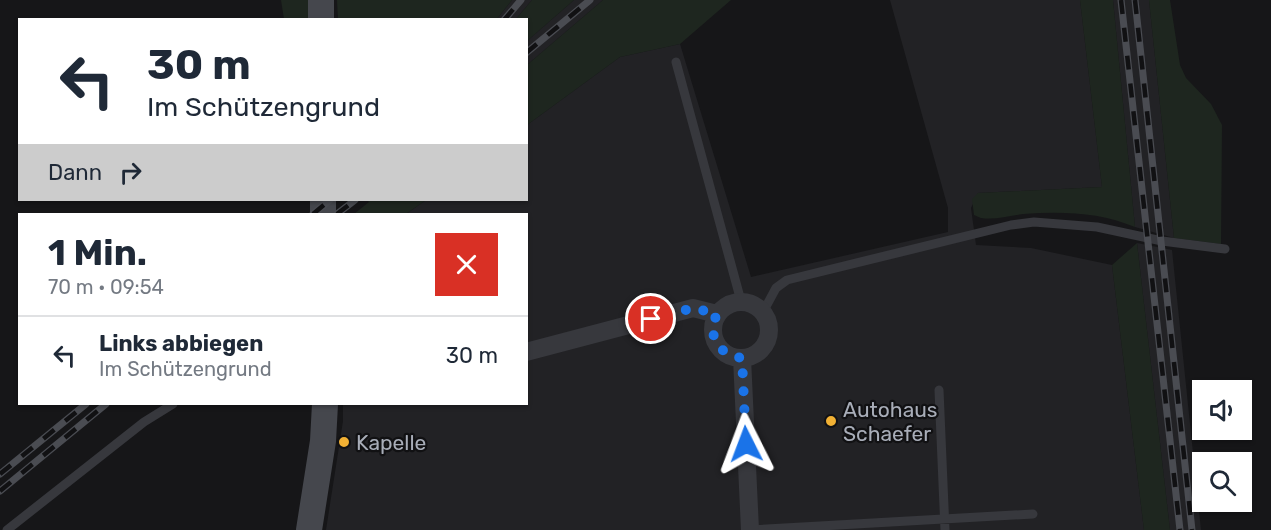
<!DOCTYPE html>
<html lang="de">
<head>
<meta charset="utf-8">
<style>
  :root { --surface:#fff; --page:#f6f6f7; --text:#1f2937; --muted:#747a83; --line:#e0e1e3 }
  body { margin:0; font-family:Rubik,sans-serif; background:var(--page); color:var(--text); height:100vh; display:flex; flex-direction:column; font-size:22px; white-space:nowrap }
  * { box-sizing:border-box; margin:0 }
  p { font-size:20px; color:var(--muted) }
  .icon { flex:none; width:33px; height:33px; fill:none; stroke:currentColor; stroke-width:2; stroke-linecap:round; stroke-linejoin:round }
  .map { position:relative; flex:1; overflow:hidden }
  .details { position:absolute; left:18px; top:213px; width:510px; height:192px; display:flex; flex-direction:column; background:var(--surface); border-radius:0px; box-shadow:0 2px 4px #0004 }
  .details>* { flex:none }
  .guide { position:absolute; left:18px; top:18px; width:510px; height:183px; border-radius:0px; box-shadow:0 2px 4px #0004; background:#fff; color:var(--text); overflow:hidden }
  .controls { position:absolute; left:1192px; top:380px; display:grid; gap:12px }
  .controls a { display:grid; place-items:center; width:60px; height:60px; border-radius:0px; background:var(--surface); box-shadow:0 2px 4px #0004; font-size:30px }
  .pin { position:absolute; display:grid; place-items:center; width:51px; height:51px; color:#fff; margin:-26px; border:3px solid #fff; border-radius:50%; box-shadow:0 2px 6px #0007 }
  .me { position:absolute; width:66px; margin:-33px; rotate:357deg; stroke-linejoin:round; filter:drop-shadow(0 0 4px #0008) }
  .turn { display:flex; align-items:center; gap:21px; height:126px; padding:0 30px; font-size:27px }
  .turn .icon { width:78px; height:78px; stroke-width:2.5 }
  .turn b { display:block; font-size:42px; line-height:51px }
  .then { display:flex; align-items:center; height:57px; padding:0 30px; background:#0003; gap:12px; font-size:22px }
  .round { display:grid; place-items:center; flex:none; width:63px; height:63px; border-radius:0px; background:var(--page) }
  .head { display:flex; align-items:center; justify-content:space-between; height:102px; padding:0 30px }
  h1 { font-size:36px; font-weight:700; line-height:45px }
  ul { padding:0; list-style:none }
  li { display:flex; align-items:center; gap:18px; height:78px; padding:0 30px; border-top:2px solid var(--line) }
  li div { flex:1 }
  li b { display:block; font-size:22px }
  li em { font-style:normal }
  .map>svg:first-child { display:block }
</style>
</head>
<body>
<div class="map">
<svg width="1271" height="530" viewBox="0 0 1271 530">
  <rect width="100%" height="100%" fill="#161618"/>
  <path fill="#222225" d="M512,0H532L516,19L496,20Z
    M574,0H603L527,65V41Z
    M890,0H1080L1102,187L978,193L971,208L976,245L1031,248L1112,265L1144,530H326L343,421V404H526V214H406L426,200H526L527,125L620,57L680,44L751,277L948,232V208Z
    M1113,0H1149L1174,238L1135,227Z
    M1137,243L1172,250L1201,530H1170Z"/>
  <path fill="#1e261f" d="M281,0H308V19H284Z
    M337,0H512L496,20L338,19Z
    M532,0H574L527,41L526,20L516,19Z
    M603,0H731L680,44L620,57L527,125V65Z
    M1080,0H1113L1135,227C1100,212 1061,211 1023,214C1009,216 995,220 981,218L974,215L972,199L978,193L1102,187Z
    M1149,0H1170L1180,65L1186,78L1211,104L1222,125L1221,244L1174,238Z
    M367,200H426L406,214H354L369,202Z
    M1137,243L1170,530H1144L1112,265Z"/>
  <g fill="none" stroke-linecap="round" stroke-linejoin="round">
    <path stroke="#37383d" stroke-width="9" d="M676,62L741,301
      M763,312L776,288L787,280L1011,225L1034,222L1097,227L1162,241L1225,249
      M939,390L945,530
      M7,530L144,422L173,404
      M750,530L1033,514"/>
    <path stroke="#37383d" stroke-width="18" d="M713 330a28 28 0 1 1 56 0a28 28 0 1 1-56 0Z
      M526,352L693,308L717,314
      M742,358L750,530"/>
    <path stroke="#45474d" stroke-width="26" d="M321,0V20
      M323,200V214
      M309,530L323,441L325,404"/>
    <defs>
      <path id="rail" d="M1121,0L1180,530
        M1135,0L1192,530
        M504,20L521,0
        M526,53L590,0
        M313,214L330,200
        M337,214L355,200
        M0,474L86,404
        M0,491L106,404"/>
    </defs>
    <use href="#rail" stroke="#4a4c52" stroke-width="7"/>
    <use href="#rail" stroke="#111113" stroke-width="4.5" stroke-dasharray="14" stroke-linecap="butt"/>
  </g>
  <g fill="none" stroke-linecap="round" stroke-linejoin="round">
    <path stroke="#1a73e8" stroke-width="10" stroke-dasharray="0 18" d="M651,319L693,308L717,314C706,336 719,355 742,358L746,444"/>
  </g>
  <g fill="#f2b134" stroke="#111113" stroke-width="2">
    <circle cx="831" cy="421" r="6"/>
    <circle cx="344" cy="442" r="6"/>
  </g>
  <g text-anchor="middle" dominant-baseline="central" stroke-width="4.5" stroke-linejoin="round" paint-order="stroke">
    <g font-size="21" fill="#a8adb8" stroke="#111113" text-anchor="start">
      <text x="843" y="409">Autohaus<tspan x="843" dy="24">Schaefer</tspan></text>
      <text x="356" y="442">Kapelle</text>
    </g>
  </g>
</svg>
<div class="controls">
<a><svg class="icon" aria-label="sound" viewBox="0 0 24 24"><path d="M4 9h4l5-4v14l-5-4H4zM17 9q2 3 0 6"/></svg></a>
<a><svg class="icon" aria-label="search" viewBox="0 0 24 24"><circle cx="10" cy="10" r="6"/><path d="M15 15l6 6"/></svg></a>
</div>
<div class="pin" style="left:651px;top:319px;background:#d93025"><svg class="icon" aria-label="arrive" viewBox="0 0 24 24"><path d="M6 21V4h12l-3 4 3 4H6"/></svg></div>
<svg class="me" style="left:746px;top:444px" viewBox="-20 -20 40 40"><path d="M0-17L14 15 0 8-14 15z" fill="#1a73e8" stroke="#fff" stroke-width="4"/></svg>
<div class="guide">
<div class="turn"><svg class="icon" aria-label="left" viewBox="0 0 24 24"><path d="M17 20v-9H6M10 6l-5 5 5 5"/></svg><div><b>30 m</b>Im Schützengrund</div></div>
<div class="then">Dann<svg class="icon" aria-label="right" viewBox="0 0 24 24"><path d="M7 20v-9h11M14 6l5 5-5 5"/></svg></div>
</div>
<section class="details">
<div class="head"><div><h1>1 Min.</h1><p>70 m · 09:54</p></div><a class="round" style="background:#d93025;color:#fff"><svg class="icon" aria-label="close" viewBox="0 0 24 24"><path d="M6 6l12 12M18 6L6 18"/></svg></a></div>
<ul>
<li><svg class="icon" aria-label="left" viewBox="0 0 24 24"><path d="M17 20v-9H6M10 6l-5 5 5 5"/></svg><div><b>Links abbiegen</b><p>Im Schützengrund</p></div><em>30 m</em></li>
</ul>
</section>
</div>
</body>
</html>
